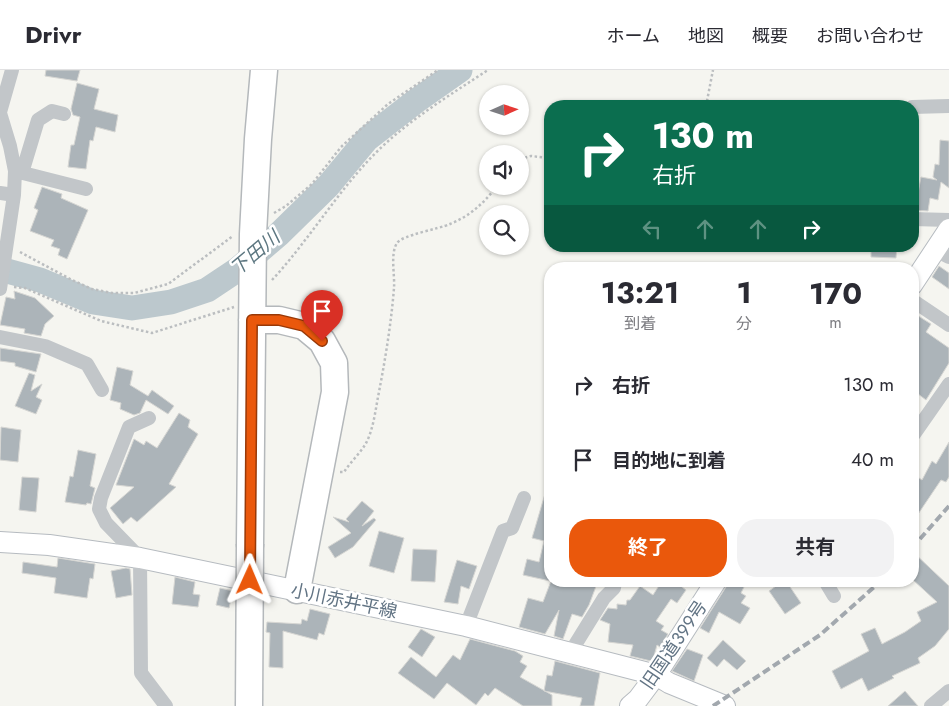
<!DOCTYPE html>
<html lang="ja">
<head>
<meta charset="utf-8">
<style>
  :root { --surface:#fff; --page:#f2f2f3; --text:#2b2b33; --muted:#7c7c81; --line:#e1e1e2; --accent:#ea580c }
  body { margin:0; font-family:Jost,"Noto Sans JP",sans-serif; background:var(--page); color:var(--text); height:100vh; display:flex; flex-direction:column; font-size:19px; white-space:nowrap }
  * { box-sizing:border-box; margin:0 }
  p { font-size:16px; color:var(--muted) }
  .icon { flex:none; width:28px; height:28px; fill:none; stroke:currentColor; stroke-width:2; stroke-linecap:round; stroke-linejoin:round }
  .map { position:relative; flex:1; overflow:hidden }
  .drawer { position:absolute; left:544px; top:192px; width:375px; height:325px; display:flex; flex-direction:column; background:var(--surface); border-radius:20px; box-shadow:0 1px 4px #0004 }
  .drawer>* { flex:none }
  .hud { position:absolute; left:544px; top:30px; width:375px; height:152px; border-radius:20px; box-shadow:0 1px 4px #0004; background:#0b6e4f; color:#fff; overflow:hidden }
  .needle { width:32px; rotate:87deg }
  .controls { position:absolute; left:479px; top:15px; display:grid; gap:10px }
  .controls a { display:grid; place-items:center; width:50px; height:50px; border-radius:50%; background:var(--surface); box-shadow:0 1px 4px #0004; font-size:25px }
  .pin { position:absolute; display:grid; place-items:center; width:42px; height:42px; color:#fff; margin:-51px -21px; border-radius:50% 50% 50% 0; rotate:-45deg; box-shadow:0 0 5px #0007 }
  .pin .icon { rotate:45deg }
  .me { position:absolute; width:55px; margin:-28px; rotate:1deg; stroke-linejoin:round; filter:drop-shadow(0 0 4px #0008) }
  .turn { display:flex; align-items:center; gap:18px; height:105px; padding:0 25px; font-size:22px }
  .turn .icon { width:65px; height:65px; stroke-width:2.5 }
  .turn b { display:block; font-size:35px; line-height:42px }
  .lanes { display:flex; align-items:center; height:48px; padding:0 25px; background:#0003; justify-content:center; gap:25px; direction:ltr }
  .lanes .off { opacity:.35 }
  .eta { display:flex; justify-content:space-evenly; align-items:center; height:85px; text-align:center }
  .eta b { font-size:30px; font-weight:700; line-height:35px }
  .primary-button { display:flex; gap:10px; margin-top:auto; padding:10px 25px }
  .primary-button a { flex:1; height:58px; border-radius:20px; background:var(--accent); color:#fff; font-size:20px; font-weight:700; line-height:58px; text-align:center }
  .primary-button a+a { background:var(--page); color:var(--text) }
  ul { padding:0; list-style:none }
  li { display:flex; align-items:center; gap:15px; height:75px; padding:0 25px }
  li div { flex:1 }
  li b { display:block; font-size:19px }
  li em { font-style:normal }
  header { display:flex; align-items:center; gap:30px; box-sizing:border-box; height:70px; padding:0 25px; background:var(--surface); border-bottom:1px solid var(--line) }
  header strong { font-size:24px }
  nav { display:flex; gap:28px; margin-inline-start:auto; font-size:18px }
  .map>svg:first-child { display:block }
</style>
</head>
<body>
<header>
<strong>Drivr</strong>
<nav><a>ホーム</a><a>地図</a><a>概要</a><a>お問い合わせ</a></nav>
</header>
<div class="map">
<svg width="949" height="636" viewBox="0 0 949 636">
  <rect width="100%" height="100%" fill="#f5f5f0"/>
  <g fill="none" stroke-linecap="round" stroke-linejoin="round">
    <path stroke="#bcc8cd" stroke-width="25" d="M0,199L40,210L93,232L132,238L171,232L207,220L237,200L278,165L328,116L367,69L416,31L460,0"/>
  </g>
  <path fill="#acb4b9" stroke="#d6d6d3" d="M46,0H80L77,11L45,6Z
    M77,13L99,19L94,39L118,45L115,62L96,57L93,71L90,70L86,99L68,97L71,75H74L80,47L73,45L71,39Z
    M940,70L949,71V118L941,112L938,130L930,128L928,141L912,140V128L917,129L921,107L937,110L933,107L935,94L939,95Z
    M42,117L62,124L61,128L88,140L67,189L58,185L60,179L51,176L54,170L30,161L38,140L34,138Z
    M871,176H897L896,188L871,187Z
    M939,196L949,203V219L932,207Z
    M14,221L35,228L54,246L45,254L41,266L24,263L25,259L0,255L6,227L15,229Z
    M912,242L931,254L926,262L949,278V293L926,330L913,320L917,315L912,311L918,303L912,299Z
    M0,278L41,284L36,302L15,296V293L0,291Z
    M117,297L133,301L130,315L148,326L152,320L174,336L168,344L146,330L140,343L134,345L120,339L121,333L110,330Z
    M29,303L35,305L31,321L42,314L36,327L42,330L36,344L15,336Z
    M179,343L190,350L188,357L198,364L169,414L176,417L137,452L131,447L123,454L110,438L134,417L116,415L134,369L144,375L146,371L157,378Z
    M1,357L21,360L18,392L0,390Z
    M949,372V407L946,412L941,410L912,453V419L919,408L922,410L932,391L936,394Z
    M78,380L96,384L90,416L95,418L91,434L87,433L86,435L65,432L70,406L73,407Z
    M22,407L39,408L36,442L19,440Z
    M547,417H550V511L523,505L527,489L539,492L544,471L532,468Z
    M362,431L374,441L362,456L374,448L376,450L353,477L335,488L328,477L351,463L333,447L349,452L346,449Z
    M379,461L404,468L394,503L369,496Z
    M413,479L437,480L435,512L411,511Z
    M912,481L949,516V559L935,576L918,588L920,593L892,606L894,608L868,621L862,608L841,619L832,601L869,581L861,564L875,558L882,574L905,562L921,551L917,542L937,532L912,509Z
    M58,488L95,494L93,509L90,508L87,528L54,523L56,508L22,503L23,492L57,497Z
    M457,490L477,496L469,519L461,516L458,534L444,532Z
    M126,498L130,499L132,525L116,528L111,501Z
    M175,507L195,512L193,524L200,525L198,537L172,534Z
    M551,511H598L589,535L582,547L572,544L563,569L554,566L559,540L545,564L519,557L528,528L543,532Z
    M662,511H674L686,520L677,533L671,529L656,551L664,556L661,560L668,564L660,577L657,575L654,586L651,591L630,586L633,575L608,572L610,554L600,550L608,538L617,539V534L626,535L627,530H630L640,516L653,525Z
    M728,511H747L741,523L746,526L741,533L750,538L740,554L719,542L709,563L700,558L726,517Z
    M783,511H786L801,533L785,544L769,521Z
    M220,518L233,521L229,538L216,535Z
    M310,539L330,544L324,565L319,563L317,570L283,561V598L269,597L270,563L266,562L267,552L301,554L302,549L307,551Z
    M421,559L435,567L422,587L408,577Z
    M470,569L515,581L523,586L520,592L527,596L520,607L552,625V636H523L495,618L488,626L485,623L476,635L447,613L434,629L398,603L411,587L436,607L453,585L460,590Z
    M723,570L746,591L737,600L724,589L717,597L707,588Z
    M687,579L703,585L694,611L672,601Z
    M555,591L600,603L594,636H580L582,628L544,621L547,605L552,606Z
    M905,621L918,636H888Z"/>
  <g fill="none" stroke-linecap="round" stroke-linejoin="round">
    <defs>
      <path id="secondary" d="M912,215L949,159
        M0,472L49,475L140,488L466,556L656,605L669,613L725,636
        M630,636L638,629L656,605L716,511"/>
      <path id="highway" d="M252,250H279L304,256L322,271L334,293L335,322L297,520
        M250,474L253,164L258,69L264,0"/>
    </defs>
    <use href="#secondary" stroke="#b6bbc0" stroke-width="22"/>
    <use href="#highway" stroke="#b4b8bb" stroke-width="29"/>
    <path stroke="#bbbec0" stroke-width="2.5" stroke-dasharray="2.5 2.5" stroke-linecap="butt" d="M706,36L713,0
      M520,89L531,86L550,88
      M274,143L286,136L312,114L341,77L388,34L438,0
      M20,182L72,210L92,219L112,223H134L168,214L233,166
      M272,210C312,167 342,113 386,73C417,45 453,23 488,0
      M14,217L25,218L101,251L152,263L234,237
      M340,402H344C350,393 359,384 365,375C373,361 375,343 378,327C385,291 391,255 394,218C395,205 390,184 397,173C402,165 439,159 450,154C470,146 484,133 497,116"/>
    <path stroke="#c2c6c9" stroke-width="14" d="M912,37L949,36
      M0,42L12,0
      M0,43L10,76L15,101L14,125L0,219
      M15,101L86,119
      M22,103L38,50L52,41L64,44
      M0,123L14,125
      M912,149L949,150
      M935,180L949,187
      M912,230L949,255
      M0,267L45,276L87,294L102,320
      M149,348L129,357L101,428L99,439L106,453L140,488L141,603L166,636
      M912,367L949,314
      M825,511L834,526
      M466,556L503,461L512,458L524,428
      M570,583L604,528L614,518L615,511
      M931,636L949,621"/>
    <use href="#secondary" stroke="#fff" stroke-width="20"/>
    <use href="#highway" stroke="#fff" stroke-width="26"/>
    <path stroke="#a2a8ae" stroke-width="4" stroke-dasharray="8 4" stroke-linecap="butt" d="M912,478L949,436
      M713,636L820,565L881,511"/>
    <defs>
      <path id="highway-bridge" d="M249,636L250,474"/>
    </defs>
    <use href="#highway-bridge" stroke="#b4b8bb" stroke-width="29" stroke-linecap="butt"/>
    <use href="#highway-bridge" stroke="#fff" stroke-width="26"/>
  </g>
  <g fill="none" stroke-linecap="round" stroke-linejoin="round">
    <defs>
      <path id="route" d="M250,510L252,250H279L304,256L322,271"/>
    </defs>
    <use href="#route" stroke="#983908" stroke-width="12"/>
    <use href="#route" stroke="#ea580c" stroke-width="9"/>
  </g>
  <g text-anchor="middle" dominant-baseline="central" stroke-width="5" stroke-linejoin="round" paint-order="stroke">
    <g font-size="18" fill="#627484" stroke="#fff">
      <text transform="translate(344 531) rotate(12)">小川赤井平線</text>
      <text transform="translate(674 575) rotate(-56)">旧国道399号</text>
    </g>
    <g font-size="19" font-style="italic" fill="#5d7781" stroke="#fff">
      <text transform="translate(255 183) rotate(-40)">下田川</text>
    </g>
  </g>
</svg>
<div class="controls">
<a><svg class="needle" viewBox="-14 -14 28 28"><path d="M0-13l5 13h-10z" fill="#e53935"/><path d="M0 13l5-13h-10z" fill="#7c7c81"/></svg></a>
<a><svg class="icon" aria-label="sound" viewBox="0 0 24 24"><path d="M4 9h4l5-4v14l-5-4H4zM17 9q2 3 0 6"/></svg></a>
<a><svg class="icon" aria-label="search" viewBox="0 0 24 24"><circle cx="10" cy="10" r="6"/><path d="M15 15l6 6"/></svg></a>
</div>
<div class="pin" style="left:322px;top:271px;background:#d93025"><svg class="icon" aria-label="arrive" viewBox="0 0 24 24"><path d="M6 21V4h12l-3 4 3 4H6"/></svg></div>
<svg class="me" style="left:250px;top:510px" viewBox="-20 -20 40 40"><path d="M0-17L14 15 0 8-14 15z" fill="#ea580c" stroke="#fff" stroke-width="4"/></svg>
<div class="hud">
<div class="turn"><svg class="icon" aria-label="right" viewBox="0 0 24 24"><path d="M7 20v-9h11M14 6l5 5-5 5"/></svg><div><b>130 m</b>右折</div></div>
<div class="lanes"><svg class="icon off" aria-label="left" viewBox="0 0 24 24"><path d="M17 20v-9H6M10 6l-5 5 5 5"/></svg><svg class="icon off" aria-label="ahead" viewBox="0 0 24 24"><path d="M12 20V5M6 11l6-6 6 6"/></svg><svg class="icon off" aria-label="ahead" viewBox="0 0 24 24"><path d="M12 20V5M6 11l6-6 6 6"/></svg><svg class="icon" aria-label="right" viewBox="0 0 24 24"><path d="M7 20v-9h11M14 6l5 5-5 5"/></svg></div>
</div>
<section class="drawer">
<div class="eta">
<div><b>13:21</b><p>到着</p></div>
<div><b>1</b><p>分</p></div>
<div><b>170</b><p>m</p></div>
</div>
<ul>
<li><svg class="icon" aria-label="right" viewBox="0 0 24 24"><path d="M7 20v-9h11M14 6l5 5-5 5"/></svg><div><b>右折</b></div><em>130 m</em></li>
<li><svg class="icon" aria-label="arrive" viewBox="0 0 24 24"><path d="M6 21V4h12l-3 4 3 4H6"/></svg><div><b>目的地に到着</b></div><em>40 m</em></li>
</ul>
<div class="primary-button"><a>終了</a><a>共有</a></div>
</section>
</div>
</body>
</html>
